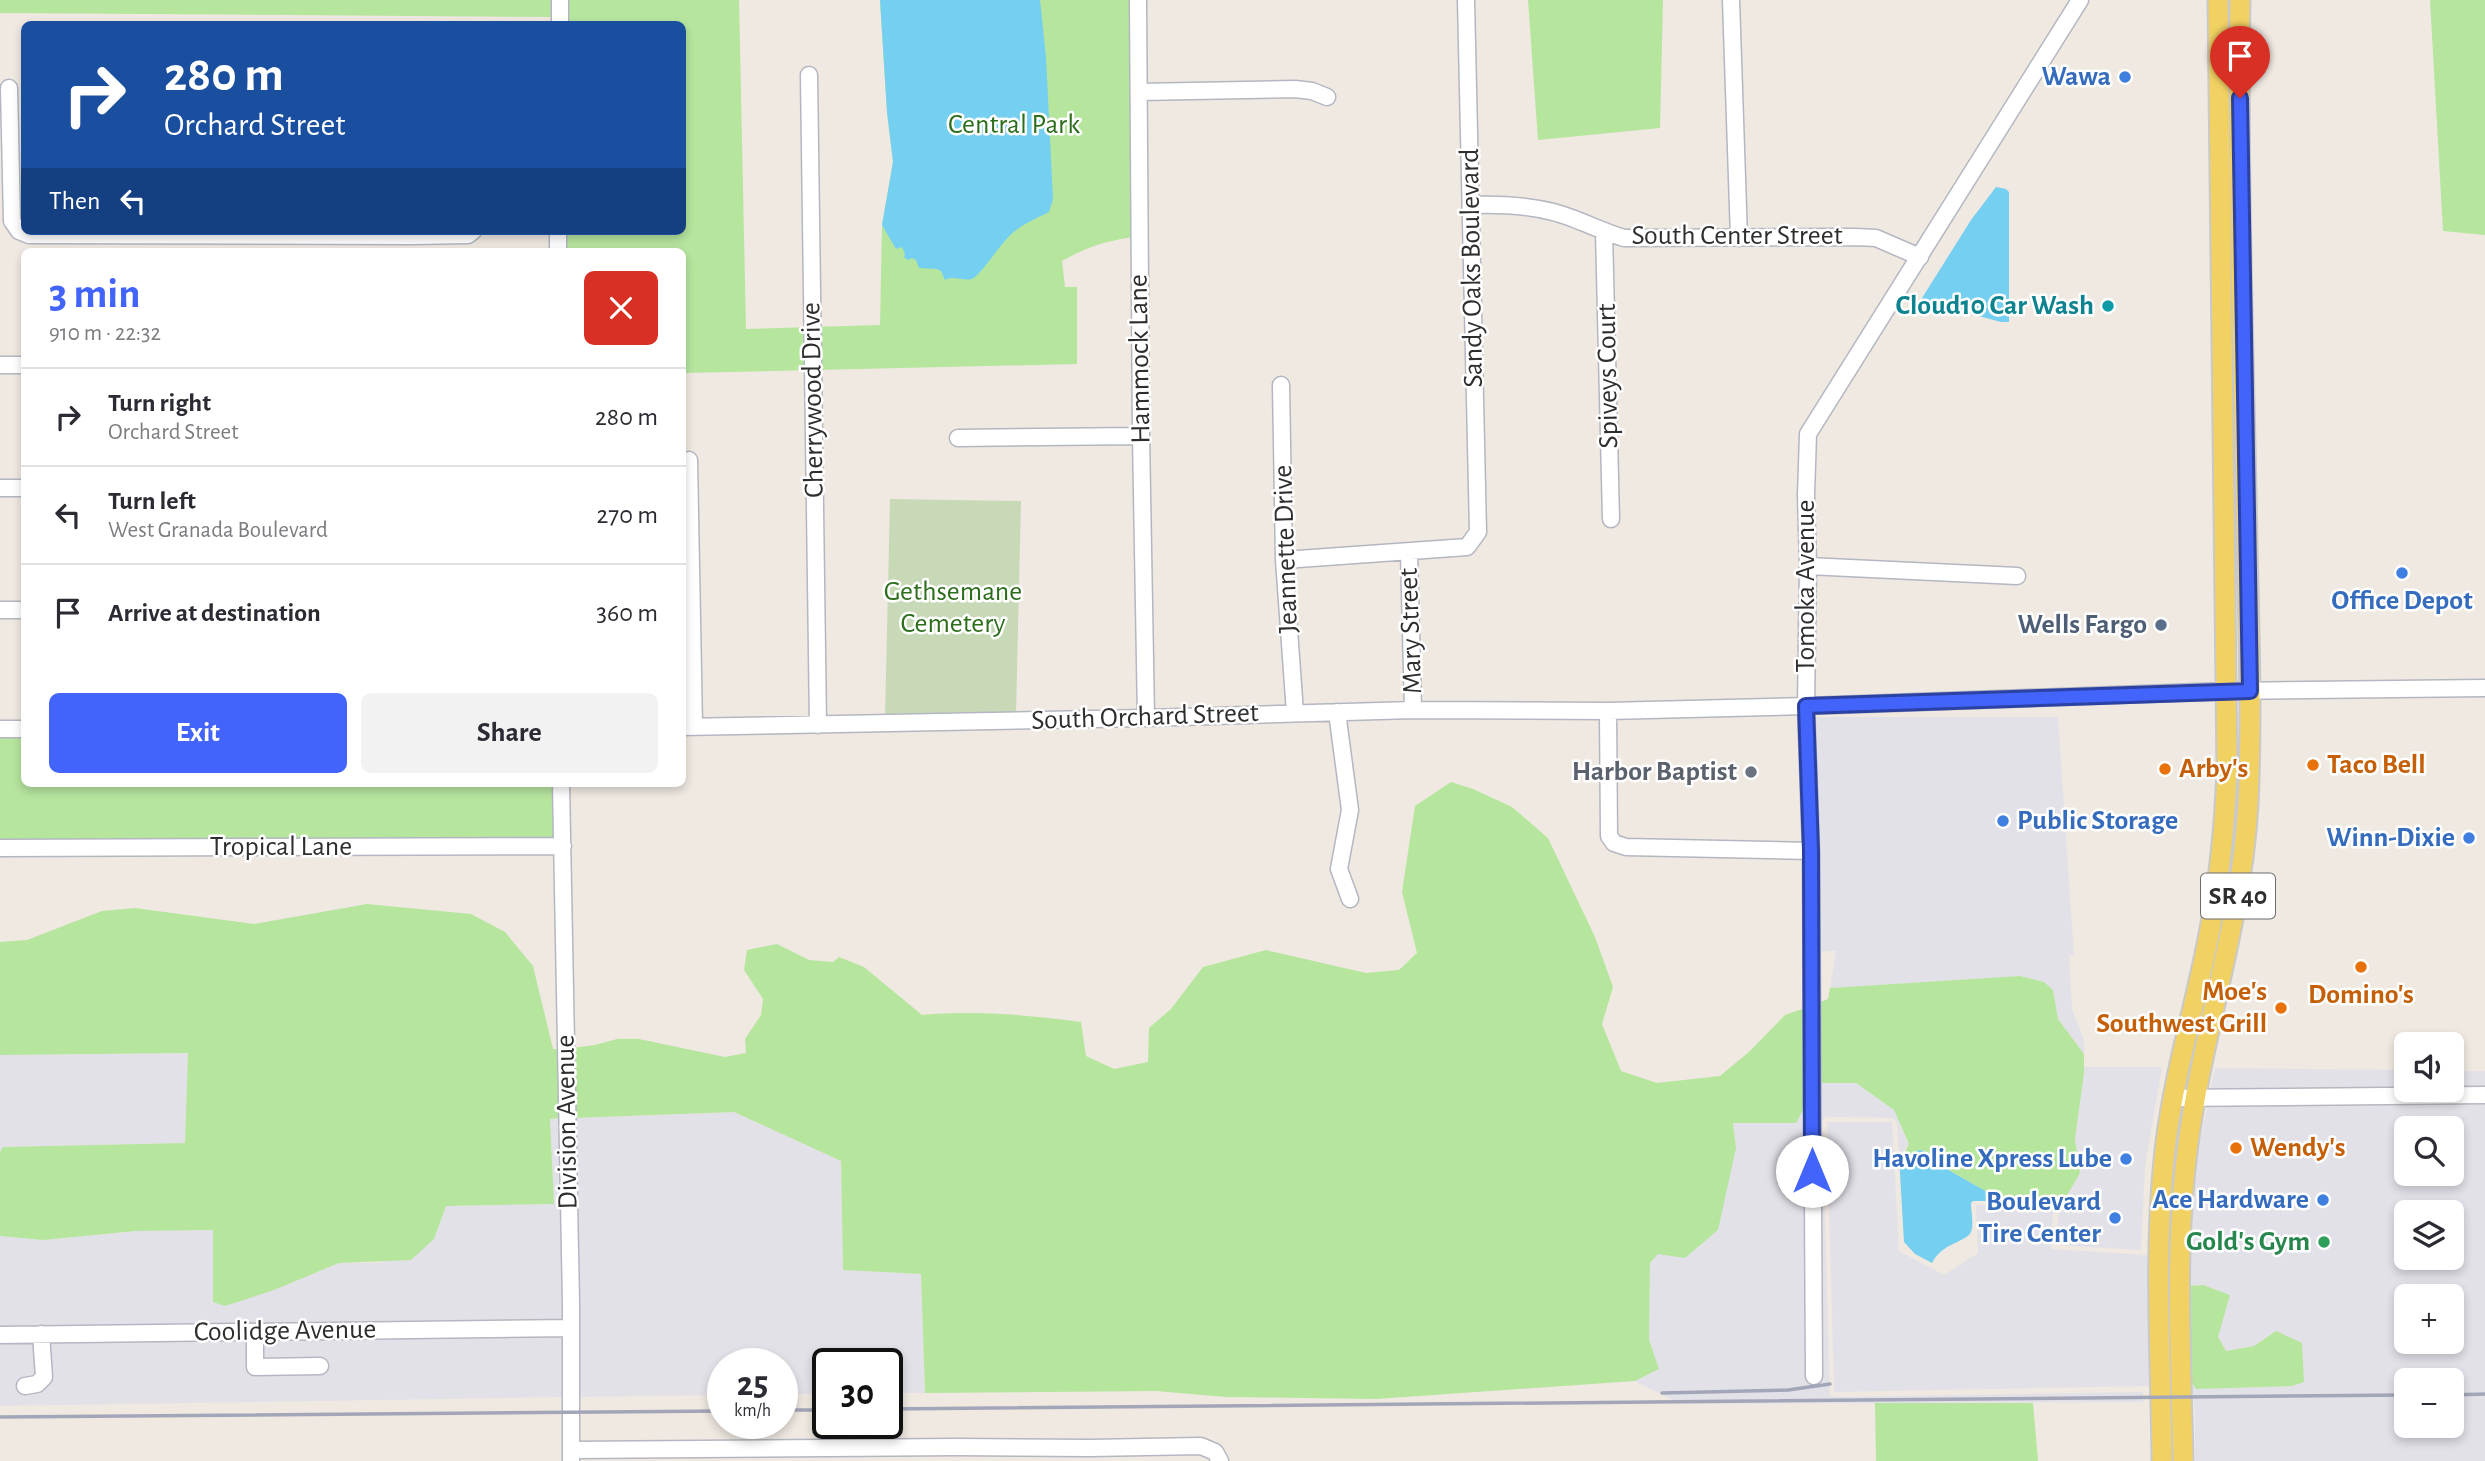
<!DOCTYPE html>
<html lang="en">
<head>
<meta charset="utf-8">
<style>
  :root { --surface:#fff; --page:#f2f2f3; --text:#2b2b33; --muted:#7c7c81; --line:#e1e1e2; --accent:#4264fb }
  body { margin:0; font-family:"Alegreya Sans",sans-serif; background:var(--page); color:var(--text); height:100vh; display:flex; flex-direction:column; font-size:26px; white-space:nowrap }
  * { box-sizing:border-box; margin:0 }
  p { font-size:23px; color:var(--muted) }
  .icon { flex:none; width:38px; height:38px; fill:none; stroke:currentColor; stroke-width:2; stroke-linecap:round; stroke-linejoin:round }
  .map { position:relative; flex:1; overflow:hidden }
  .drawer { position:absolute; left:21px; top:248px; width:665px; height:539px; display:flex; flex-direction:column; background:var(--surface); border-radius:10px; box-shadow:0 4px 10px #0003 }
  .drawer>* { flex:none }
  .guide { position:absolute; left:21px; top:21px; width:665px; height:214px; border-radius:10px; box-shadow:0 4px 10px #0003; background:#1a4fa0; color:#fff; overflow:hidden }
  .fabs { position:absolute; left:2394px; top:1032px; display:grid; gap:14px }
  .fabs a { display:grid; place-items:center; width:70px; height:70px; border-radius:10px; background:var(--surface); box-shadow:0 4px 10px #0003; font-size:35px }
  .speed { position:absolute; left:707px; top:1348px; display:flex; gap:14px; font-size:35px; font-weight:700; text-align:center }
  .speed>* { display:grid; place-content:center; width:91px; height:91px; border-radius:50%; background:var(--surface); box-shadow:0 4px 10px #0003; line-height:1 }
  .speed small { font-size:18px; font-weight:400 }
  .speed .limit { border:4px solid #111; border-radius:10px; background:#fff; color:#111 }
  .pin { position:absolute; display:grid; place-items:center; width:60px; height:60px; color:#fff; margin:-72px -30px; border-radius:50% 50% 50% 0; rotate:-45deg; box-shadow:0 0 7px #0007 }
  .pin .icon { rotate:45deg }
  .me { position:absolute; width:77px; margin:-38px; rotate:0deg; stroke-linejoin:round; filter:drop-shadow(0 0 5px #0008) }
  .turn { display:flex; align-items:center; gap:24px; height:147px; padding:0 28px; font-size:32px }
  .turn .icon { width:91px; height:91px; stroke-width:2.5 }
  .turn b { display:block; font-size:49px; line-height:60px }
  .then { display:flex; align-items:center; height:66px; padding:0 28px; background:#0003; gap:14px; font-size:26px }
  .round { display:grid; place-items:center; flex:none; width:74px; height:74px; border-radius:10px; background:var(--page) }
  .summary { display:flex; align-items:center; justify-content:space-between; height:119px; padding:0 28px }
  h1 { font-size:42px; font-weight:600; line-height:52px; color:var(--accent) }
  .primary-button { display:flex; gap:14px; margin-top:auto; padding:14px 28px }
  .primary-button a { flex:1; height:80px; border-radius:10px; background:var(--accent); color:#fff; font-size:28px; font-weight:600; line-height:80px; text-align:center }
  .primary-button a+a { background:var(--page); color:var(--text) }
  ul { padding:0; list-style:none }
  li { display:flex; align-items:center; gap:21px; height:98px; padding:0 28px; border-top:2px solid var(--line) }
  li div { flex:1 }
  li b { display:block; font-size:26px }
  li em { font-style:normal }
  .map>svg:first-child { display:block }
</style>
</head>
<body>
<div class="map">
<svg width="2485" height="1461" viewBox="0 0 2485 1461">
  <rect width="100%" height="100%" fill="#efe9e1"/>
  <path fill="#e3e1e8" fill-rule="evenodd" d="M1813,717H2058L2074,955H2069L2072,1009L2084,1040V1054L2058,1019L2053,990L2020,976L1830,988L1836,951H1818Z
    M188,1053L185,1143L3,1147L0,1152V1055Z
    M2084,1067H2162L2145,1167L2141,1250L2056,1245L2059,1209L2080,1173L2075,1139Z
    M2215,1068L2406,1070V1090L2210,1092Z
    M2452,1071H2485V1089H2452Z
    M1818,1083H1856L1894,1110L1909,1145L1899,1156L1897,1123L1893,1118L1827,1117L1822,1120L1830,1395L1835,1397L2143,1392V1402L1680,1404L1635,1381L1659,1368L1649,1340L1650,1263L1736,1148L1733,1123L1805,1106L1807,1381L1820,1383Z
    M2485,1100V1461H2195V1410L2190,1380L2196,1389L2292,1386L2304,1382L2276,1331L2254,1346L2226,1351L2218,1337L2203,1285L2190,1286L2195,1166L2208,1103ZM2406,1129H2452V1174H2406ZM2406,1213H2452V1258H2406ZM2406,1297H2452V1342H2406ZM2406,1381H2452V1426H2406Z
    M734,1112L841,1161L843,1270L921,1274L925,1393H887V1363H828V1394H782V1363H723V1395L577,1397L574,1118Z
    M561,1118L565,1323L0,1329V1236L43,1240L136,1231L214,1230L213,1302L274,1290L339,1263H380L434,1239L446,1206L554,1204L550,1119Z
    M1827,1122H1892L1899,1251L1944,1275L1978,1253L1976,1205L2053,1208L2051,1249L2148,1255L2149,1386L1834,1392Z
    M565,1334V1397L0,1406V1340H35L38,1375L34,1379L17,1381L20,1392L39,1390L48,1340L249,1338L256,1373L327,1371L325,1360L261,1361L262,1338Z"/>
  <path fill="#b6e59e" d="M0,0H739L746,329L880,325L882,225L893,162L887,112L880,0H1138L1139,236C1107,241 1091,245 1062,261L1065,287H1077V364L683,373L682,252H558V231H682V24H560L559,17L0,13Z
    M1528,0H1663L1660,128L1538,140Z
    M2430,0H2485V235L2443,231Z
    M0,735H24V784H555L557,840L0,842Z
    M1451,782L1473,789L1512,807L1548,838L1595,937L1613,987L1602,1024L1621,1071L1657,1083L1720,1076L1750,1051L1785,1015L1805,1008V1106L1796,1123H1733L1736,1148L1718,1230L1685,1258L1658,1254L1650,1263L1649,1340L1659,1369L1635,1381L1376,1399L1226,1397L1156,1391L925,1393L921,1274L843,1270L841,1161L734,1112L574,1118L573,1048L595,1045L617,1039H639L725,1057L746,1053L745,1039L761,1015L763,999L744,970L747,950L777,944L809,960L833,962L839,957L864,967L922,1015C975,1010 1029,1015 1081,1022L1086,1056L1114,1069L1148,1062L1149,1028L1171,1009L1203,967L1266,950L1366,973L1399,970L1417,953L1402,892L1415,806Z
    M367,904L471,914L505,932L533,966L553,1049H560L561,1118L550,1119L554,1204L446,1206L434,1239L411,1260L339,1263L274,1290L225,1306L213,1302V1230L136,1231L43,1240L0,1236V1152L3,1147L185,1143L188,1053L0,1055V942L27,940L102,911L135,908L254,924Z
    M2020,976L2044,982L2053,990L2058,1019L2084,1054V1073L2075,1139L2080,1173L2059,1209L2053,1203L2003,1201L1950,1171L1945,1161L1931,1153L1920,1150L1909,1154L1905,1152L1909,1144L1894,1110L1856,1083H1818V1003L1828,999L1830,988Z
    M2203,1285L2230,1295L2218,1337L2226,1351L2254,1346L2276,1331L2302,1343L2304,1382L2292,1386L2196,1389L2189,1379L2190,1286Z
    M1875,1403H2033L2038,1461H1876Z"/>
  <path fill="#c8d9b8" d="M890,499L1021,501L1016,714L885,717Z"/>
  <path fill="#75cff0" d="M880,0H1040L1046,57L1053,199L1049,212C1037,218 1025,223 1015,231C1002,241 989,264 975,277C967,284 955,274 945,280L941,271L937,269L919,268L916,260L912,258L908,260L904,257L905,254L902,247L896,249L882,225L893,162L887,112Z
    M1996,187L2006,189L2009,192V322H2001L1927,302L1922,298L1971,220Z
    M1920,1150L1941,1157L1950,1171L2003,1201H1973L1971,1203C1971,1212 1974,1224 1971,1232C1965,1243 1943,1242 1932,1263L1915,1254L1904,1242L1899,1156L1905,1152L1909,1154Z"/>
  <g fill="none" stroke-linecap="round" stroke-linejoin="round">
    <defs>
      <path id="minor" d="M560,0V24
        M1138,0L1141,436L1146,718
        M1731,0L1739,238
        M809,75L818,725
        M9,88L12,221L19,231L29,235L412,236L468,235L473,231
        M1139,92L1295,89L1312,91L1327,97
        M1471,205C1499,204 1525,205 1553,212C1577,218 1600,231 1624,238L1855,237L1876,238L1920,257
        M1604,232L1611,519
        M558,252V231
        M0,365H24
        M1281,385L1284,560L1295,713
        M958,438L1141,436
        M689,460L694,727
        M0,488H24
        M1409,553L1413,710
        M1284,560L1467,547L1478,532L1466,0
        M1808,566L2017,576
        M0,610H24
        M1608,711L1609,836L1614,843L1626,847L1811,851
        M1337,712L1350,810L1339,869L1350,899
        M682,727L1146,718L1413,710L1608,711L1806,706L2227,691L2485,688
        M0,729H24
        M561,784L571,1303V1461
        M0,848L563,846
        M2173,1098L2485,1095
        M255,1332V1367L320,1366
        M0,1335L571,1328
        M1814,1376L1811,851L1806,706L1808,566L1806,495L1808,434L2080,0
        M25,1386L37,1384L44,1377L41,1334
        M571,1450L957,1447L1090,1448L1201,1446L1215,1452L1220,1461"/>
      <path id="major" d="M2162,1461C2161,1354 2153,1248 2166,1142C2175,1070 2197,1000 2210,929C2220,876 2225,823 2227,770L2218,0
        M2183,1461C2181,1356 2174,1249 2188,1144C2203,1030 2242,920 2248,804C2252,718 2249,631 2247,546C2244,364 2237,182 2240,0"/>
    </defs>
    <use href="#minor" stroke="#b4b7c1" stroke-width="19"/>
    <use href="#major" stroke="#c9c9c9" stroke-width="23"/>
    <use href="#minor" stroke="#fff" stroke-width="16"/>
    <use href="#major" stroke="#f2d163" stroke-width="19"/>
    <path stroke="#a3a6b8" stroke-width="3.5" d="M1662,1393L1788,1390L1830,1384
      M2452,1395L2485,1394
      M887,1409L2406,1395
      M782,1410H828
      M0,1417L723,1411"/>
  </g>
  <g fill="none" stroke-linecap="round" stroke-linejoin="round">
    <defs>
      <path id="route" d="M1812,1171L1811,851L1806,706L2250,691L2240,98"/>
    </defs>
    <use href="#route" stroke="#2b41a3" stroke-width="18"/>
    <use href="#route" stroke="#4264fb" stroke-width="12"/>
  </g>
  <g fill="#3f7fe0" stroke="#fff" stroke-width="2.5">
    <circle cx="2125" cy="77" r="7"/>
    <circle cx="2402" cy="573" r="7"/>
    <circle cx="2003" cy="821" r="7"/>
    <circle cx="2469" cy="838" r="7"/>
    <circle cx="2126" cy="1159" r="7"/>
    <circle cx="2323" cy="1200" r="7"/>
    <circle cx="2115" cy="1218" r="7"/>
  </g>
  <circle fill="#0f9aa8" stroke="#fff" stroke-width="2.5" cx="2108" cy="306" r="7"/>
  <circle fill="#5c6f8a" stroke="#fff" stroke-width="2.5" cx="2161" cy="625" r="7"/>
  <g fill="#e8710a" stroke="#fff" stroke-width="2.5">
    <circle cx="2313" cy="765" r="7"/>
    <circle cx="2165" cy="769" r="7"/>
    <circle cx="2361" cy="967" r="7"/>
    <circle cx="2281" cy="1008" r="7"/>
    <circle cx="2236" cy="1148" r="7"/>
  </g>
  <circle fill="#6b7280" stroke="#fff" stroke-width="2.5" cx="1751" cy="772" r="7"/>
  <circle fill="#2e9e5b" stroke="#fff" stroke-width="2.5" cx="2324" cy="1242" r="7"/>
  <g text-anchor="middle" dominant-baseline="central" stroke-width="5" stroke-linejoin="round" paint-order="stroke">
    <rect fill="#fff" stroke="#6d6d6d" stroke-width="2" x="2201" y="873.5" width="74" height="45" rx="5"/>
    <g font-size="26" font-weight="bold" fill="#2e2e2e">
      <text x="2238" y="896">SR 40</text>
    </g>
    <g font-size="28" font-weight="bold" fill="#366cbe" stroke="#fff" text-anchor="end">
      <text x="2111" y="77">Wawa</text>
      <text x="2402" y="601" text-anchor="middle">Office Depot</text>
      <text x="2017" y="821" text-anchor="start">Public Storage</text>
      <text x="2455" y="838">Winn-Dixie</text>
      <text x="2112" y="1159">Havoline Xpress Lube</text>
      <text x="2309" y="1200">Ace Hardware</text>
      <text x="2101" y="1202">Boulevard<tspan x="2101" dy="32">Tire Center</tspan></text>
    </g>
    <g font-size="28" fill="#2c6e1b" stroke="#fff">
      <text x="1014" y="125">Central Park</text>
      <text x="953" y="592">Gethsemane<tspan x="953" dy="32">Cemetery</tspan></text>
    </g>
    <g font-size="28" fill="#2e2e2e" stroke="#fff">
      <text x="1737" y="236">South Center Street</text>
      <text transform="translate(1472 268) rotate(-91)">Sandy Oaks Boulevard</text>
      <text transform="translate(1140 359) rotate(-91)">Hammock Lane</text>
      <text transform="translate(1608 376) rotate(-91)">Spiveys Court</text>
      <text transform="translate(813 400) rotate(-91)">Cherrywood Drive</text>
      <text transform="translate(1286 549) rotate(-92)">Jeannette Drive</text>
      <text transform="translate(1806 586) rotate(-90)">Tomoka Avenue</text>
      <text transform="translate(1411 631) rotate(-92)">Mary Street</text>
      <text transform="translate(1145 717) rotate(-2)">South Orchard Street</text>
      <text x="281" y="847">Tropical Lane</text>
      <text transform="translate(567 1122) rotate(-91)">Division Avenue</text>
      <text transform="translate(285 1331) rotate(-1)">Coolidge Avenue</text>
    </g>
    <g font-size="28" font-weight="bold" fill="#0d838f" stroke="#fff" text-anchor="end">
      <text x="2094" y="306">Cloud10 Car Wash</text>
    </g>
    <g font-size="28" font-weight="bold" fill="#4e5e75" stroke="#fff" text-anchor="end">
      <text x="2147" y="625">Wells Fargo</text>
    </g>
    <g font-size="28" font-weight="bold" fill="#c56008" stroke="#fff" text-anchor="start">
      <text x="2327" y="765">Taco Bell</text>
      <text x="2179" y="769">Arby's</text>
      <text x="2267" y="992" text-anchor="end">Moe's<tspan x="2267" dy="32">Southwest Grill</tspan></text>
      <text x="2361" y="995" text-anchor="middle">Domino's</text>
      <text x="2250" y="1148">Wendy's</text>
    </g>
    <g font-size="28" font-weight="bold" fill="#5b616d" stroke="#fff" text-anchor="end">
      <text x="1737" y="772">Harbor Baptist</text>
    </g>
    <g font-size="28" font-weight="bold" fill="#27864d" stroke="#fff" text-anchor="end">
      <text x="2310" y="1242">Gold's Gym</text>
    </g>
  </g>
</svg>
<div class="fabs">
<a><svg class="icon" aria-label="sound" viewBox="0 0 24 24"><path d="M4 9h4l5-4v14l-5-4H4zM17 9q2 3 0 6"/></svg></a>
<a><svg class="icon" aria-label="search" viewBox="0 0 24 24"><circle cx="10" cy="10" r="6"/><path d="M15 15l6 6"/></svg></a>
<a><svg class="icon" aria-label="layers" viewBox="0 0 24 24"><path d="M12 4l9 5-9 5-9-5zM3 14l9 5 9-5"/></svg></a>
<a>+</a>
<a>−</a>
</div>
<div class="speed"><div>25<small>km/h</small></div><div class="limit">30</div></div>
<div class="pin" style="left:2240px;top:98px;background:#d93025"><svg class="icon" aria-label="arrive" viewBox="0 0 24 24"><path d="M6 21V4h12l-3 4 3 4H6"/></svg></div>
<svg class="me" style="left:1812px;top:1171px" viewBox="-20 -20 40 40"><circle r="19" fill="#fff"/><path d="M0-13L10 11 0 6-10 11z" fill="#4264fb"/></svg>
<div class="guide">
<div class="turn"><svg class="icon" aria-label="right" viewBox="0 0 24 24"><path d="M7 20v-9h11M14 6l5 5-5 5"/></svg><div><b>280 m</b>Orchard Street</div></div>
<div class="then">Then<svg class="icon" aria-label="left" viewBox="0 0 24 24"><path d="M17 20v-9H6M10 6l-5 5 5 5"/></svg></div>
</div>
<section class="drawer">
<div class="summary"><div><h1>3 min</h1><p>910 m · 22:32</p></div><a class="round" style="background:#d93025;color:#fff"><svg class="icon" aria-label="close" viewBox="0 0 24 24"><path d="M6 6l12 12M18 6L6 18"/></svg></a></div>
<ul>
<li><svg class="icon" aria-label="right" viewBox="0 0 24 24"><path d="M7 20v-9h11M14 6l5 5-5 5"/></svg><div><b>Turn right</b><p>Orchard Street</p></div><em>280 m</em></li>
<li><svg class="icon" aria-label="left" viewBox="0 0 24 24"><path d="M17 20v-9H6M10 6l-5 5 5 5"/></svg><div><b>Turn left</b><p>West Granada Boulevard</p></div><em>270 m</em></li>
<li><svg class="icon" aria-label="arrive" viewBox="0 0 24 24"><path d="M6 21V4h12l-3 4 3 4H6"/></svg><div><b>Arrive at destination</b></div><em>360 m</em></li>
</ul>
<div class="primary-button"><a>Exit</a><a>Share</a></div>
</section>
</div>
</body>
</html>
